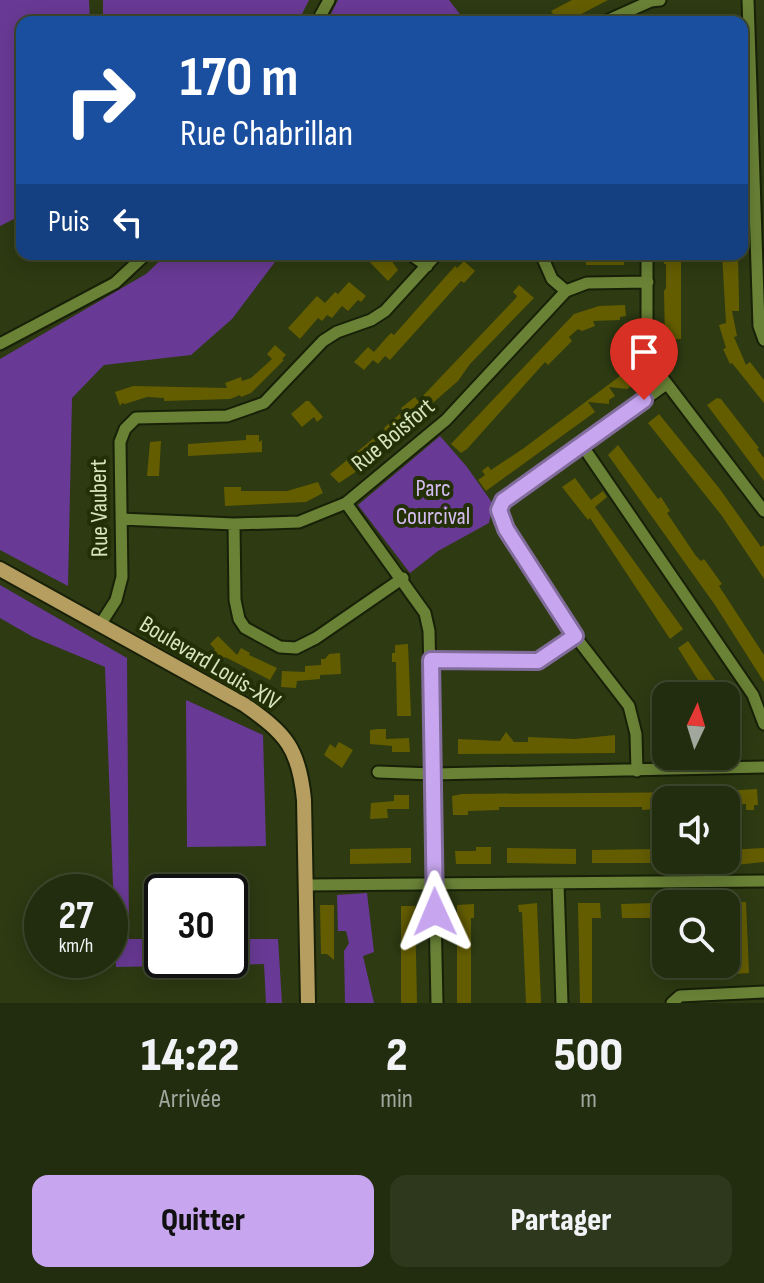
<!DOCTYPE html>
<html lang="fr">
<head>
<meta charset="utf-8">
<style>
  :root { --surface:#222c0e; --page:#2e381c; --text:#f1f3f6; --muted:#a2a79e; --line:#3f482e; --accent:#c7a6ef }
  body { margin:0; font-family:"Sofia Sans Condensed",sans-serif; background:var(--page); color:var(--text); height:100vh; display:flex; flex-direction:column; font-size:30px; white-space:nowrap }
  * { box-sizing:border-box; margin:0 }
  p { font-size:26px; color:var(--muted) }
  .icon { flex:none; width:44px; height:44px; fill:none; stroke:currentColor; stroke-width:2; stroke-linecap:round; stroke-linejoin:round }
  .map { position:relative; height:1003px; overflow:hidden }
  .panel { display:flex; flex-direction:column; background:var(--surface); flex:1 }
  .panel>* { flex:none }
  .guide { position:absolute; left:16px; top:16px; width:732px; height:244px; border-radius:16px; box-shadow:0 4px 20px #0003,0 0 0 2px var(--line); background:#1a4fa0; color:#fff; overflow:hidden }
  .needle { width:52px; rotate:4deg }
  .fabs { position:absolute; left:652px; top:682px; display:grid; gap:16px }
  .fabs a { display:grid; place-items:center; width:88px; height:88px; border-radius:16px; background:var(--surface); box-shadow:0 4px 20px #0003,0 0 0 2px var(--line); font-size:40px }
  .speed { position:absolute; left:24px; top:874px; display:flex; gap:16px; font-size:40px; font-weight:700; text-align:center }
  .speed>* { display:grid; place-content:center; width:104px; height:104px; border-radius:50%; background:var(--surface); box-shadow:0 4px 20px #0003,0 0 0 2px var(--line); line-height:1 }
  .speed small { font-size:20px; font-weight:400 }
  .speed .limit { border:4px solid #111; border-radius:12px; background:#fff; color:#111 }
  .pin { position:absolute; display:grid; place-items:center; width:68px; height:68px; color:#fff; margin:-82px -34px; border-radius:50% 50% 50% 0; rotate:-45deg; box-shadow:0 0 8px #0007 }
  .pin .icon { rotate:45deg }
  .me { position:absolute; width:88px; margin:-44px; rotate:359deg; stroke-linejoin:round; filter:drop-shadow(0 0 6px #0008) }
  .turn { display:flex; align-items:center; gap:28px; height:168px; padding:0 32px; font-size:36px }
  .turn .icon { width:104px; height:104px; stroke-width:2.5 }
  .turn b { display:block; font-size:56px; line-height:68px }
  .then { display:flex; align-items:center; height:76px; padding:0 32px; background:#0003; gap:16px; font-size:30px }
  .eta { display:flex; justify-content:space-evenly; align-items:center; height:136px; text-align:center }
  .eta b { font-size:48px; font-weight:800; line-height:56px }
  .cta { display:flex; gap:16px; margin-top:auto; padding:16px 32px }
  .cta a { flex:1; height:92px; border-radius:16px; background:var(--accent); color:#111; font-size:32px; font-weight:800; line-height:92px; text-align:center }
  .cta a+a { background:var(--page); color:var(--text) }
  .map>svg:first-child { display:block }
</style>
</head>
<body>
<div class="map">
<svg width="764" height="1003" viewBox="0 0 764 1003">
  <rect width="100%" height="100%" fill="#2d3a12"/>
  <path fill="#693a95" d="M0,0H89L90,22H22V215L0,226Z
    M103,0H309L298,22H103Z
    M338,0H449L466,22H327Z
    M167,254H281L232,319L191,355L104,365L72,398L68,586L0,550V359L146,274Z
    M440,436L467,467L493,504L489,523L438,551L410,573L358,505Z
    M0,585L127,658L129,939H162V960H230V939H278L282,1003H266L264,964L116,967L105,667L33,637L0,618Z
    M186,700L263,735L266,846L187,847Z
    M367,893L374,952L363,956L374,1003H345L344,951L349,943L346,931H338L337,895Z"/>
  <path fill="#645d00" d="M572,0H608L566,22H539L553,14L551,11Z
    M362,254H387L398,270L388,281Z
    M585,254H624V265H586Z
    M722,254H738L739,302V311H732L737,336L734,337L746,365L750,362L764,380V403L732,363L730,364L723,349L726,348L719,325L726,323Z
    M663,256H681V339L665,340L664,291L666,288V264H664Z
    M464,261L475,271L464,283L461,281L390,360L385,356L378,364L373,360L364,370L354,362L368,347L374,352L387,337L391,333L394,335L455,266L457,268Z
    M349,282L366,296L361,302L358,300L348,311L342,306L332,318L327,315L322,321L318,318L300,339L288,328L317,296L325,303L335,292L338,294Z
    M519,285L534,298L530,302L470,364L458,381L420,414L417,422H413L357,471L339,483L330,474L385,429L384,428L403,411L401,408L415,397L418,401L515,299L517,296L513,292Z
    M625,305L626,316L620,317V320L593,321L595,326L582,331L578,329L569,337L572,341L548,365L545,362L467,449L461,453L451,444L574,314L599,306Z
    M275,345L286,355L282,359L284,360L251,393L241,397L240,395L230,399L164,401V398L147,397L125,404L122,403L120,406L115,392L133,386L227,388L225,383L241,377L242,381L251,378L261,369L272,359L267,354Z
    M628,370L637,382L627,389L609,387L615,396L609,400V404L588,402L595,412L486,491L478,480L485,475L482,471L488,466L491,470L524,448Z
    M717,398L721,399L759,448L757,449L764,458V481L707,405Z
    M306,401H309L323,417L317,422L314,417L302,427L291,414Z
    M659,414L719,488L761,547L764,545V579L722,516L648,423Z
    M246,435H259V442L262,440V452L188,456V444L246,440Z
    M161,441L159,476H147L150,442Z
    M618,445L658,499L661,497L670,511L667,513L696,556L701,561L704,559L722,584L719,586L764,655V682L715,605L608,455Z
    M575,478L591,500L603,491L607,497L595,507L683,629L670,639L590,518L588,520L562,487Z
    M318,482L323,493L306,502L225,506L224,487H241V491H287Z
    M218,636L237,655L241,648L250,653L249,655L277,668L270,680L225,657L222,661L213,651L215,649L210,644Z
    M688,641L738,713L726,721V696H708L678,648Z
    M408,644L411,716H397L396,662H392V653H395V645Z
    M340,653L341,674L320,675V679L297,681L296,688L281,687L282,671L305,672V666L321,665V659H325L329,654Z
    M378,729H386V739L409,738L410,752H392V746L370,744V730Z
    M506,732L514,742H528V737L575,739L615,735V753L458,754V739L500,741Z
    M339,742L353,750L342,768L324,755L330,744L335,748Z
    M757,789L758,805H754V810H746V804L726,805V800H658V809L642,810V807H499V810L468,811V815H453L452,796L462,794L708,792Z
    M394,795H409V809H387L388,818L370,819L371,803L394,801Z
    M476,847H491V864H456L455,851H476Z
    M411,848V863L350,864V849Z
    M507,848L576,849V864L507,863Z
    M764,848V862L726,866V850Z
    M657,849V863H592V850Z
    M733,902H746L749,973L734,974Z
    M537,903L541,1003H526L522,912H519L518,905Z
    M578,903H600L601,918H592V1003H580Z
    M654,903H662V918H622L621,904Z
    M474,904V918H471V1003H457V905Z
    M320,905H334V960L327,954H321Z
    M401,906H415L417,1003H401Z"/>
  <g fill="none" stroke-linecap="round" stroke-linejoin="round">
    <defs>
      <path id="minor" d="M748,0L759,326L764,340
        M317,22L329,0
        M604,22L651,1L660,0
        M410,254L427,266
        M541,254L552,279L566,291
        M647,254V337L655,368L764,511
        M0,344L115,283L146,254
        M582,445L753,695L764,724
        M346,503L425,613L429,631L437,1003
        M121,519L234,524L299,522L346,503L446,420L566,291L587,283L648,282
        M234,524L235,600L239,619L245,628L280,647L296,648L316,638L403,578
        M100,625L116,600L122,577L120,442L125,429L136,418L227,416L264,403L323,341L337,332L371,320L385,311L437,254
        M431,660L538,661L575,636
        M637,771L636,734L629,706L575,636L506,529L499,510L503,501L665,385
        M378,772L433,774L764,767
        M558,883L562,1003
        M306,885L764,881
        M672,1003L680,996L764,992"/>
      <path id="major" d="M0,569L245,705C286,734 299,748 304,800L308,1003"/>
    </defs>
    <use href="#minor" stroke="#182008" stroke-width="15"/>
    <use href="#major" stroke="#182008" stroke-width="18"/>
    <use href="#minor" stroke="#698236" stroke-width="11"/>
    <use href="#major" stroke="#b59e60" stroke-width="14"/>
  </g>
  <g fill="none" stroke-linecap="round" stroke-linejoin="round">
    <defs>
      <path id="route" d="M435,912L431,660L538,661L575,636L506,529L499,510L503,501L644,400"/>
    </defs>
    <use href="#route" stroke="#816c9b" stroke-width="20"/>
    <use href="#route" stroke="#c7a6ef" stroke-width="14"/>
  </g>
  <g text-anchor="middle" dominant-baseline="central" stroke-width="8" stroke-linejoin="round" paint-order="stroke">
    <g font-size="24" fill="#d6e5be" stroke="#233006">
      <text transform="translate(393 435) rotate(-40)">Rue Boisfort</text>
      <text transform="translate(99 508) rotate(-91)">Rue Vaubert</text>
      <text transform="translate(210 663) rotate(31)">Boulevard Louis-XIV</text>
    </g>
    <g font-size="24" fill="#d5bdf3" stroke="#233006">
      <text x="433" y="488">Parc<tspan x="433" dy="28">Courcival</tspan></text>
    </g>
  </g>
</svg>
<div class="fabs">
<a><svg class="needle" viewBox="-14 -14 28 28"><path d="M0-13l5 13h-10z" fill="#e53935"/><path d="M0 13l5-13h-10z" fill="#a2a79e"/></svg></a>
<a><svg class="icon" aria-label="sound" viewBox="0 0 24 24"><path d="M4 9h4l5-4v14l-5-4H4zM17 9q2 3 0 6"/></svg></a>
<a><svg class="icon" aria-label="search" viewBox="0 0 24 24"><circle cx="10" cy="10" r="6"/><path d="M15 15l6 6"/></svg></a>
</div>
<div class="speed"><div>27<small>km/h</small></div><div class="limit">30</div></div>
<div class="pin" style="left:644px;top:400px;background:#d93025"><svg class="icon" aria-label="arrive" viewBox="0 0 24 24"><path d="M6 21V4h12l-3 4 3 4H6"/></svg></div>
<svg class="me" style="left:435px;top:912px" viewBox="-20 -20 40 40"><path d="M0-17L14 15 0 8-14 15z" fill="#c7a6ef" stroke="#fff" stroke-width="4"/></svg>
<div class="guide">
<div class="turn"><svg class="icon" aria-label="right" viewBox="0 0 24 24"><path d="M7 20v-9h11M14 6l5 5-5 5"/></svg><div><b>170 m</b>Rue Chabrillan</div></div>
<div class="then">Puis<svg class="icon" aria-label="left" viewBox="0 0 24 24"><path d="M17 20v-9H6M10 6l-5 5 5 5"/></svg></div>
</div>
</div>
<section class="panel">
<div class="eta">
<div><b>14:22</b><p>Arrivée</p></div>
<div><b>2</b><p>min</p></div>
<div><b>500</b><p>m</p></div>
</div>
<div class="cta"><a>Quitter</a><a>Partager</a></div>
</section>
</body>
</html>
